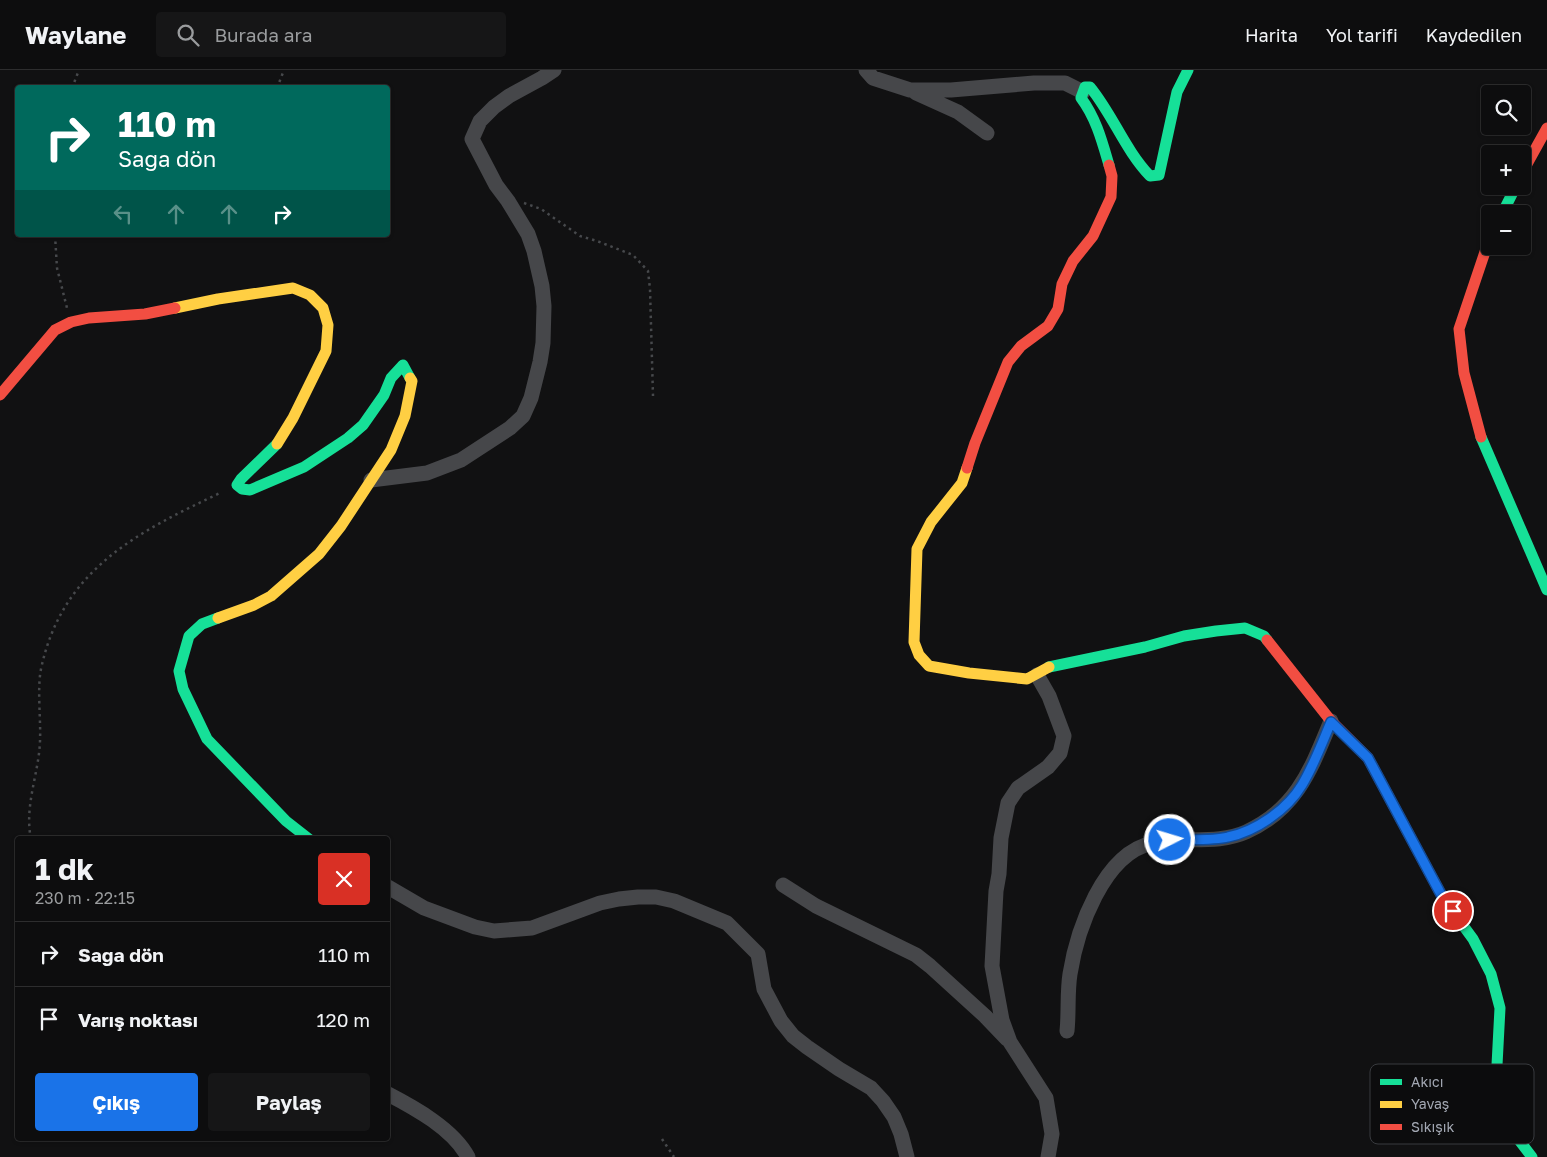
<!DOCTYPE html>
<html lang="tr">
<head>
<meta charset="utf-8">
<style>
  :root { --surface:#0d0d0e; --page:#161617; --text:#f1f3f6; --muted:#9a9c9e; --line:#2d2d2e; --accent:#1a73e8 }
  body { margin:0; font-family:"Golos Text",sans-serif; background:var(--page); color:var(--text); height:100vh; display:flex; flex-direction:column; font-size:19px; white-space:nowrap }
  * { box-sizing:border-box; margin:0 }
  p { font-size:16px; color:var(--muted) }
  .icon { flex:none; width:28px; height:28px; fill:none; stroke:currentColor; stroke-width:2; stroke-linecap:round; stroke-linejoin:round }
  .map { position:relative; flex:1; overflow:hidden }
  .side { position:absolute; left:15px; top:766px; width:375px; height:305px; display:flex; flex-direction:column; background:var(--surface); border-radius:5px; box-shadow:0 1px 4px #0004,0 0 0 1px var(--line) }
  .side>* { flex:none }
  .banner { position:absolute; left:15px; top:15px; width:375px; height:152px; border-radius:5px; box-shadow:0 1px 4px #0004,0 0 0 1px var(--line); background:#00695c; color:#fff; overflow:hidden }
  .buttons { position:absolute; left:1481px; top:15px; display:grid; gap:10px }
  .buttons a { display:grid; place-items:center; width:50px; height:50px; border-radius:5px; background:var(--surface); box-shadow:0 1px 4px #0004,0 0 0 1px var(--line); font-size:25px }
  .pin { position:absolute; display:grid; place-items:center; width:42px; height:42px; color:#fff; margin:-21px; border:2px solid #fff; border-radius:50%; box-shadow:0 1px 5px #0007 }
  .me { position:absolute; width:55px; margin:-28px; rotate:85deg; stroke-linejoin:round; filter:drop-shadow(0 0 4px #0008) }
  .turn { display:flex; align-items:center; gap:18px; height:105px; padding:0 20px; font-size:22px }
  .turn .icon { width:65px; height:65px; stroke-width:2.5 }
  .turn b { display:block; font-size:35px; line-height:42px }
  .lanes { display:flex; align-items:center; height:48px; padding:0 20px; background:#0003; justify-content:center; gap:25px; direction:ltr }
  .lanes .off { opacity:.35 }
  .round { display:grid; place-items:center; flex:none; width:52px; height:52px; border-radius:5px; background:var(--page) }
  .head { display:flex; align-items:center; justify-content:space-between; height:85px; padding:0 20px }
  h1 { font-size:30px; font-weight:700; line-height:38px }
  .action { display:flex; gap:10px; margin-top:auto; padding:10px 20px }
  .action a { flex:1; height:58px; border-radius:5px; background:var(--accent); color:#fff; font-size:20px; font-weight:700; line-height:58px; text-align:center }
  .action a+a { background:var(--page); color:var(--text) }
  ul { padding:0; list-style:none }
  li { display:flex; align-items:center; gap:15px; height:65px; padding:0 20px; border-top:1px solid var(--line) }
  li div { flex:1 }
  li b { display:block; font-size:19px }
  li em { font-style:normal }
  header { display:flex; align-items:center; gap:30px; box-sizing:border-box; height:70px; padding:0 25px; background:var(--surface); border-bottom:1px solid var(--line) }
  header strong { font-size:24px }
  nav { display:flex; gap:28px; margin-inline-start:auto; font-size:18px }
  .search { width:350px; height:45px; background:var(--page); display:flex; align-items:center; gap:12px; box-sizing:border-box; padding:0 18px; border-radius:5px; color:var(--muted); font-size:19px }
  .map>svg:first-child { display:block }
</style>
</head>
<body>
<header>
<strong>Waylane</strong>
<div class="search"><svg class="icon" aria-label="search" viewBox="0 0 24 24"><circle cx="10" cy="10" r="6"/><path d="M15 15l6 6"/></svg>Burada ara</div>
<nav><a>Harita</a><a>Yol tarifi</a><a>Kaydedilen</a></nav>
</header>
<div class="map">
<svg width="1547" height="1087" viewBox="0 0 1547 1087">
  <rect width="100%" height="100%" fill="#111112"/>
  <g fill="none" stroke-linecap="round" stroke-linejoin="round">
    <path stroke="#47494c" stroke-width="2.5" stroke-dasharray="2.5 4" stroke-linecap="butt" d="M72,18L79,0
      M277,18L284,0
      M524,133L541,139L580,166L597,171L633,185L648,201L650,219L653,326
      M55,165L57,198L67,238
      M31,769C24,736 39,703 40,671C41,650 37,619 41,599C62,499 138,462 222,422
      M662,1069L674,1087"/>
    <path stroke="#46474a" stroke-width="15" d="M866,0L873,8L910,20H951L1034,13H1065L1083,22
      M916,23L958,42L987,63
      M371,410L427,403L461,390L510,358L523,346L531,328L540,292L543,273L544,236L542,216L534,181L528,164L508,131L496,115L472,69L480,51L494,37L509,26L542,8L554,0
      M1037,605L1049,626L1064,666L1060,683L1048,697L1018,718L1008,733L1001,768L999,804L996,821L992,896L1002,950L1010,972L1046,1028L1052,1064L1048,1087
      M783,815L816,836L916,885L930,896L985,946L1007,969
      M388,817L424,838L475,857L494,861L532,858L600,833L619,829L638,827H656L674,831L727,853L758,884L764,919L781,951L793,966L807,977L839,999L871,1018L883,1031L894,1047L901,1064L907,1087
      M1067,961C1069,942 1067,923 1070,904C1077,860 1103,784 1152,773C1182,766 1217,775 1246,762C1297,739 1311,699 1331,651
      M388,1024C415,1038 453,1059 468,1087"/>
    <path stroke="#16e098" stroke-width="11" d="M1109,95C1102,71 1096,48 1081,28L1085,17H1090C1113,45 1125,80 1150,106L1159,105L1177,22L1188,0
      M1502,144L1516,116
      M1481,367L1547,520
      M277,374L241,409L237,415L242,419L250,420L304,397L348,368L363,355L384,325L391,308L403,295L410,308
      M218,548L202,554L189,566L179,601L183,619L207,669L286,751L309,769
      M1049,597L1145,577L1184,566L1216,561L1245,558L1264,566L1267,570
      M1451,839L1473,869L1491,904L1500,938L1496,1014L1499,1044L1532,1087"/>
    <path stroke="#ffcf43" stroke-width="11" d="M175,238L218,229L293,218L310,225L323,238L328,255L326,281L293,348L277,374
      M967,398L962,413L931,452L917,479L914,572L919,585L929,596L969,603L1027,609L1049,597
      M218,548L254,535L271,526L319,484L341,456L391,380L405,346L412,311L410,308"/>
    <path stroke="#f24e42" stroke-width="11" d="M1522,103L1547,58
      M0,325L55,260L71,252L89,248L145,244L175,238
      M1481,367L1464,303L1459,259L1490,167
      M967,398L975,373L1008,292L1021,276L1048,256L1058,239L1062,214L1073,191L1093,166L1111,127L1112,106L1109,95
      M1267,570L1331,651L1368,688L1443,828L1451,839"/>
  </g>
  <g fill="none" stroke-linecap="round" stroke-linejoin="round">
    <defs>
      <path id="route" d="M1170,770C1187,769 1213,771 1228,767C1256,761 1287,740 1302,715C1314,695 1322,673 1331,652L1368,688L1443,828L1453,841"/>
    </defs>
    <use href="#route" stroke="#114b97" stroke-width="12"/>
    <use href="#route" stroke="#1a73e8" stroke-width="9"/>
  </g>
  <rect x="1370" y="994" width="164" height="80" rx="8" fill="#0c0c0d" stroke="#393b3f" stroke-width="1"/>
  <rect x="1380" y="1009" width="22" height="6" fill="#16e098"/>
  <rect x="1380" y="1031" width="22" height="7" fill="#ffcf43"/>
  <rect x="1380" y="1054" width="22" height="6" fill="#f24e42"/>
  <g font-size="14" fill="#a3a8b3">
    <text x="1411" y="1017">Akıcı</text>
    <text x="1411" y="1039">Yavaş</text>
    <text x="1411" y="1062">Sıkışık</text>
  </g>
</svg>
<div class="buttons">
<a><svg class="icon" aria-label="search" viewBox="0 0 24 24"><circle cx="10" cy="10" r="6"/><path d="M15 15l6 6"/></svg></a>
<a>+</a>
<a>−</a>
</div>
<div class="pin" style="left:1453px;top:841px;background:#d93025"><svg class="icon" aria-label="arrive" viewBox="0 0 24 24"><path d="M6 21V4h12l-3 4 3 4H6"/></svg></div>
<svg class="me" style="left:1170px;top:770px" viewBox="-20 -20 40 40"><circle r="17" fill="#1a73e8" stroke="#fff" stroke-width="3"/><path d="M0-11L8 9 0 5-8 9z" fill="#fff"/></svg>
<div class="banner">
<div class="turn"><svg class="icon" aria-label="right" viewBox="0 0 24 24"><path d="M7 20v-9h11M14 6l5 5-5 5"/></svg><div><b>110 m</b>Sağa dön</div></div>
<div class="lanes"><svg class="icon off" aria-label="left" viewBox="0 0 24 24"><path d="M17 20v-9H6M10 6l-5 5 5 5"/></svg><svg class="icon off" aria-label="ahead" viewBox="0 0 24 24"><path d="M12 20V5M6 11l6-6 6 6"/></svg><svg class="icon off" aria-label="ahead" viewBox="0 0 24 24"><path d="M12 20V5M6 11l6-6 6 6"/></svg><svg class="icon" aria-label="right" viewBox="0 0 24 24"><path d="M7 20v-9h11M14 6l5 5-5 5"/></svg></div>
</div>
<section class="side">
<div class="head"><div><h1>1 dk</h1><p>230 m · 22:15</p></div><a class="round" style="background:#d93025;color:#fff"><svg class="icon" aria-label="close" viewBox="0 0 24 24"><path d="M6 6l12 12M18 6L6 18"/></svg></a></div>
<ul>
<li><svg class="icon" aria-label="right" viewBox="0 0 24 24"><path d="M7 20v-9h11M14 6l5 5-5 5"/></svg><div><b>Sağa dön</b></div><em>110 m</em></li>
<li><svg class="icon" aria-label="arrive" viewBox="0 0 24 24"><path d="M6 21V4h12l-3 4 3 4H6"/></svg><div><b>Varış noktası</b></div><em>120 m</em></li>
</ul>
<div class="action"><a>Çıkış</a><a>Paylaş</a></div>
</section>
</div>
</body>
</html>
